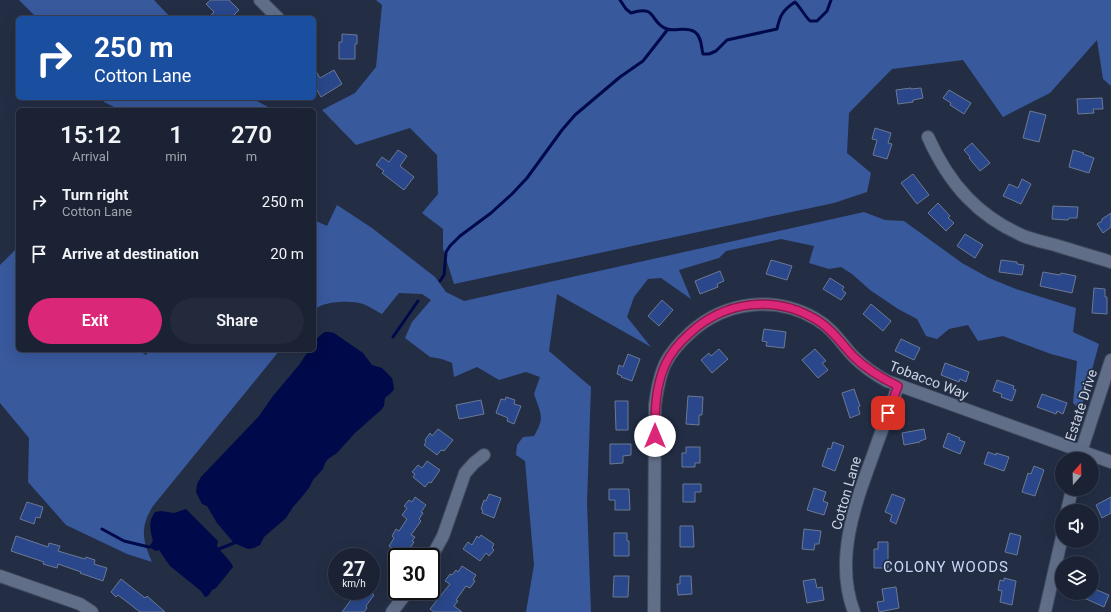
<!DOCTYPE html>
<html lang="en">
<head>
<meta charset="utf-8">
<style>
  :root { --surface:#1a2234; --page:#232a3c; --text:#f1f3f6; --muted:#9fa4ac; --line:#383f4f; --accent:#db2777 }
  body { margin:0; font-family:Roboto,sans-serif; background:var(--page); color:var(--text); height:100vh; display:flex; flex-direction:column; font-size:15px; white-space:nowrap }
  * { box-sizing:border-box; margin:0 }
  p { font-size:13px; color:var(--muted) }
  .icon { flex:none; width:22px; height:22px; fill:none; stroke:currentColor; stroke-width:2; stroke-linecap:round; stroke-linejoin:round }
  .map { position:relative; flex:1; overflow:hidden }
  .side { position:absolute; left:16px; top:108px; width:300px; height:244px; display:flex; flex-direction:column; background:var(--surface); border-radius:6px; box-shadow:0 4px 16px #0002,0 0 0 1px var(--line) }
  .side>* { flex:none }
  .guide { position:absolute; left:16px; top:16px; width:300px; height:84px; border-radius:6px; box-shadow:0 4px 16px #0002,0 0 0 1px var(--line); background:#1a4fa0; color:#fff; overflow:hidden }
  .needle { width:26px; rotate:20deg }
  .fabs { position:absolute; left:1055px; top:452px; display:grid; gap:8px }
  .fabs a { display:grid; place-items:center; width:44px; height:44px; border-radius:50%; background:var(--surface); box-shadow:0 4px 16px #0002,0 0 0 1px var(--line); font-size:20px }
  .speed { position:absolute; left:328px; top:548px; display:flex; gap:8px; font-size:20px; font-weight:700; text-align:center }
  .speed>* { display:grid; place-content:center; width:52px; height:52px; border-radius:50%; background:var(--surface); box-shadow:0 4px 16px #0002,0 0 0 1px var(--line); line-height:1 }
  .speed small { font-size:10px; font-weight:400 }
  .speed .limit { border:2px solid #111; border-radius:6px; background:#fff; color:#111 }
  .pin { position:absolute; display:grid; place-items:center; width:34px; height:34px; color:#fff; margin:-17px; border-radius:8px; box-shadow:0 2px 6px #0006 }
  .me { position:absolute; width:44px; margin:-22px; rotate:0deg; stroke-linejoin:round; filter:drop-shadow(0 0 3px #0008) }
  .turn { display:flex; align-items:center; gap:14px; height:84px; padding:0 12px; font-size:18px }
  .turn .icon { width:52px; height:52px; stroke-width:2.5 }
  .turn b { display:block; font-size:28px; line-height:34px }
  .eta { display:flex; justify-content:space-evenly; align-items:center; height:68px; text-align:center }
  .eta b { font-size:24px; font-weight:600; line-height:28px }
  .action { display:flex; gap:8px; margin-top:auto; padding:8px 12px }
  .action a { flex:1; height:46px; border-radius:24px; background:var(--accent); color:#fff; font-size:16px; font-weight:600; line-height:46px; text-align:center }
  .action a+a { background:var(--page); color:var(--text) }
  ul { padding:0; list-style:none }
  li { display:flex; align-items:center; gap:12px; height:52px; padding:0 12px }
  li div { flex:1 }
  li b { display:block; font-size:15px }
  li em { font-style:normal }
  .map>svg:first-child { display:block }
</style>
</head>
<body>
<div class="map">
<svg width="1111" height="612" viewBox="0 0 1111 612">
  <rect width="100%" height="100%" fill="#232e45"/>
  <path fill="#39599d" d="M19,0H154L171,18H37Z
    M376,0H1111V86L1103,79L1097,40L1050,93L1003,117L963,60L892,69L849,113L847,153L871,173L867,192L834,203L454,284L443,249V229L422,213L438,194L437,155L410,128L356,145L322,110L355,93L376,67L382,5Z
    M101,98H251L274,110H120L104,102Z
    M337,205L372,228L435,277L446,292L464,301L864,212L885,220L904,221L962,263L989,278L1016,289L1076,308L1073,332L1099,344L1081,410L1073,403L1077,361L1051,354L1003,336L978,341L968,325L949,329L937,339L926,336L917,319L898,309L870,290L852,274L841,267L829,269L809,263L814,246L781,239L726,251L719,258L679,270L691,299L661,278L648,279L634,297L627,317L651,347L557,294L549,351L591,387L587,502L591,612H526L534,565L525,461L516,455L517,445L523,437L534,436C545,418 541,414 534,394L540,377L526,372L499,380L477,367L454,377L452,363L442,359L430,357L405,338L412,322L431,300L422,294L399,293L382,314C376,311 369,306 363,304C351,300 323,301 314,310V220L327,226Z
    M18,247V350H137L146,355L149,350H280L153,506C140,527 142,539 152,562L127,554L66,525L28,482L29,438L0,403V265Z"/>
  <path fill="#000949" d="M325,332H329L334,333L363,353L372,365L382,368L392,378L393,382L394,389L392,392L385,398L384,406L381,410L355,433L337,453L328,459L325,463L323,469L313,480L309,488L301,498L293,507L286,518L264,537L260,545L254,548L248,549L234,543L217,523L207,506L202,504L196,492L197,484L201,477L259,416L273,396L299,365L309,350H314C314,341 317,337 325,332Z
    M186,509L218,541L217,546C222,554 231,560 233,567L216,588L212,590L208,596L205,597L201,591L170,566L159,550L156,551L149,547L153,541C150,530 148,521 155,512L161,511L174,513Z"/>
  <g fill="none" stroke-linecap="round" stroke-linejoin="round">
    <path stroke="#000949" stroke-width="3" d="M620,0L626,9L631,13C658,4 649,23 667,29C676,32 685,26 695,32C702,37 701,47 703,54H709L716,51L727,40L777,29C780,15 783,10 795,2C801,8 804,15 810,21H817L827,11L831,0
      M440,281L444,275L446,252L450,246L460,236L491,213L512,194L527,178L562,130L575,115L620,77L643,61L668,29
      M393,337L418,301
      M102,529L124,541L149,547
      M219,549L234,543"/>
  </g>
  <path fill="#29478a" stroke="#6b7993" d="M211,0H229L239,10L231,18H209L214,12L206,4Z
    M342,34L357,35V44H355V59H339V42H342Z
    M314,68L320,78L334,70L342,84L321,97L314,85Z
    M911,88V89L921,88L923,98L913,100V102L898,104L896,90Z
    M949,90L971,103L964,114L950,105L951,103L943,98Z
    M1102,98L1103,109H1093L1094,113L1078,114L1077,99Z
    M1030,111L1046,115L1039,142L1023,138Z
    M875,128L891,133L888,143L892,144L887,159L873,155L877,140L872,139Z
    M972,143L990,163L980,171L969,158L970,157L964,150Z
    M398,150L407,156L400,166L414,177L404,190L382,173L384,171L376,165L382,157L389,162Z
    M1073,150L1084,153L1083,154L1094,158L1089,173L1069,167Z
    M913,174L929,195L917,204L901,183Z
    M1022,179L1031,184L1021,204L1003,196L1009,184L1018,188Z
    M938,203L950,216L948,218L954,223L946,231L928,213Z
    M1053,206L1078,207L1077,218H1069L1068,220L1052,219Z
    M1111,213V227L1103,233L1097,224L1102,221V219Z
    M965,234L983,245L975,258L957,246Z
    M771,260L792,266L787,280L766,274Z
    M1001,260L1017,262V264L1024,265L1022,275L999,272Z
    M720,271L724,281L717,284L718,287L700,294L695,281Z
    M1043,272L1060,275L1061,273L1076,276L1072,293L1040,286Z
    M830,278L844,287L842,290L846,293L841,300L823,289Z
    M1094,288L1105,289V297H1107V314L1092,313Z
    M662,300L673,310L659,326L648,316Z
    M871,304L891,321L883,331L863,314Z
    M764,329L786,332L784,348L766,346L767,342L762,341Z
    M901,339L920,348L914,360L895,351Z
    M719,349L728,359L712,373L701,360L709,353L711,356Z
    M815,349L826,361L822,363L828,370L818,378L802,360Z
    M628,354L640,359L632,381L621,377L622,376L617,374L619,365L623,367Z
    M945,363L969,372L966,382L960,379L959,382L941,375Z
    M997,380L1014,386L1013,389L1016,390L1012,401L1001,397L1002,394L993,391Z
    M854,389L860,406L858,407L860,414L850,418L842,393Z
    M1042,394L1067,403L1063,414L1057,411L1056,414L1037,407Z
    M688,396L703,397L702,415H699V425L686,424Z
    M506,397L515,400L514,404L521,406L514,424L507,421L508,418L496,413L501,399L505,400Z
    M481,400L484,414L459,419L456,405Z
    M615,401H628V430H616Z
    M438,429L453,440L444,451L441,450L437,455L424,445L426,442L425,440L430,433L432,436Z
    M924,429L926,439L920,441V442L904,445L902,433Z
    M948,433L960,438L959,440L965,442L960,454L943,447Z
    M833,442L844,446L835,471L822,466L828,448L831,449Z
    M610,444H631V455L623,456V463L610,464Z
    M686,447H700V463H695V467H682V453H686Z
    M988,452L996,455V453L1009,457L1004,471L984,464Z
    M427,461L440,470L431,483L429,482L425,487L413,477L415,474L412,472L418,465L422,468Z
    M1034,466L1044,470L1035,496L1022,492L1028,473L1031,474Z
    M683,484H701V492H695V502H683Z
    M814,488L826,492L823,501L828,503L824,515L807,510Z
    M609,489H629L630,510H615V500H609Z
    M489,494L501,498L494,518L482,513L483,510L481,509L484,500L486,501Z
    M892,494L905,499L896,524L890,521L892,515L885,512Z
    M415,497L426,505L421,512L423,513L419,519L421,521L411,535L415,537L412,541L414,542L404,557L389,546L394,538L392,536L396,529L399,531L407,519L402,515L407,508L404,506L409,500L412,502Z
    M1111,497V513L1102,518L1096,505Z
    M27,502L43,507L40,518L36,517L34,524L20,519Z
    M680,526H693L694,547H680Z
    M804,529L821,531L819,544H815L814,550L802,549Z
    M614,533H627V541H629V556H614Z
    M1010,533L1021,536L1017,555L1005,552Z
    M481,535L494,544L492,548L494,550L489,556L486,553L480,561L463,549L468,542L472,545L477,536L479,538Z
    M16,536L48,547L49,543L60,546L58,551L85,559L86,557L95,560L94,564L107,568L103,581L80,573L81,572L58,564L57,568L43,564L44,562L11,551Z
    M878,542H888V568H874V549H878Z
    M462,566L476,575L473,580L475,581L470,588L466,586L456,600L458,601L454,606L462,612H434L430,609L450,584L445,581L450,574L452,575L456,570L458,572Z
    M614,576H629L628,597H613Z
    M680,576H691L692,594L678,595L677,584H680Z
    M1004,578L1016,581L1012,605L1000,602L1002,591L998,590L1000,580L1004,581Z
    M121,579L145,598L147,596L165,612H140L118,595L116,597L111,592Z
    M815,579L817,588L822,587L824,600L807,603L803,581Z
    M896,587L899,608L879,612L877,602L884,601L882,589Z
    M1092,588L1109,595L1104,607L1073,593H1092Z
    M348,591H368L374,595L366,606L367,608L364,612H342L354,596Z"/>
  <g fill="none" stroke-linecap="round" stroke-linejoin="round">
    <defs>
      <path id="minor" d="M260,0L278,18
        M928,137C949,184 978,217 1026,237C1035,240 1046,243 1055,245C1074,251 1092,256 1111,262
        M1079,458L1111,360
        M1067,511L1072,489
        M431,558L443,536L465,473L474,463L484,455
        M0,576L80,604L92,612
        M392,612L408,591
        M654,612L655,405C657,391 659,377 665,364C671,352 680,342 690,333C725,301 775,295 816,319C832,328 841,343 853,356C863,366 874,374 887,381L1111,462
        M854,612C834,560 855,504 873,455C881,432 890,409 898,386
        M1045,612L1062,537"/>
    </defs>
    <use href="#minor" stroke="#424b5f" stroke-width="14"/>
    <use href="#minor" stroke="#606e88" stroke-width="12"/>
  </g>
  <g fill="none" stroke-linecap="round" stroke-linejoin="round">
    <defs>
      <path id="route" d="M655,436C655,412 655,388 665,365C670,354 679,343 689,334C724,301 775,294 817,320C832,329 841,343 853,356C866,369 881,378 898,386L888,413"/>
    </defs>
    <use href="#route" stroke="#8e194d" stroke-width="10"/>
    <use href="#route" stroke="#db2777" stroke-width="7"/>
  </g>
  <g text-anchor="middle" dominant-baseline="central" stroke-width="3.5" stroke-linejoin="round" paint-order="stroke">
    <g font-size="14" fill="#ccd4e3" stroke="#232e45">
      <text transform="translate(929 380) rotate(21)">Tobacco Way</text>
      <text transform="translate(1081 405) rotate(-72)">Estate Drive</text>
      <text transform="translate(846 493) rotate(-74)">Cotton Lane</text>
    </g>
    <g font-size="15" letter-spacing="1" fill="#c8d7f5" stroke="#232e45">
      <text x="946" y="567">COLONY WOODS</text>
    </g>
  </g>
</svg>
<div class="fabs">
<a><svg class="needle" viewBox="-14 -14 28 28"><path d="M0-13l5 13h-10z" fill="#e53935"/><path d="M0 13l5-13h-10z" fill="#9fa4ac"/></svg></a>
<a><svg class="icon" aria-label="sound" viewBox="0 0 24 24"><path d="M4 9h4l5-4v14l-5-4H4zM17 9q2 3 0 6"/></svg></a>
<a><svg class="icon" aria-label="layers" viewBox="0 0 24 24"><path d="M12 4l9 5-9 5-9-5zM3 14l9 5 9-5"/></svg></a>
</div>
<div class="speed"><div>27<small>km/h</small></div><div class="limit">30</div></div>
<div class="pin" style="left:888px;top:413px;background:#d93025"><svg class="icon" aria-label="arrive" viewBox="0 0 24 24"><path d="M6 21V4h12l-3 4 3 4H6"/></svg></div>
<svg class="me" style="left:655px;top:436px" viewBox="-20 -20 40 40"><circle r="19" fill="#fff"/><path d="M0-13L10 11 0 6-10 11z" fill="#db2777"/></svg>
<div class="guide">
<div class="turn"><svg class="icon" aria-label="right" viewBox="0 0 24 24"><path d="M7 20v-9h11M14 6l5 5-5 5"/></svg><div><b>250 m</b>Cotton Lane</div></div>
</div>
<section class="side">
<div class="eta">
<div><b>15:12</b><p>Arrival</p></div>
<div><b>1</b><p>min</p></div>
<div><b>270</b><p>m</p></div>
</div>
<ul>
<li><svg class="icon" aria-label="right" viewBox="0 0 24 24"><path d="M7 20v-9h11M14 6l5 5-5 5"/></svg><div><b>Turn right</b><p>Cotton Lane</p></div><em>250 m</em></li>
<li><svg class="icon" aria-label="arrive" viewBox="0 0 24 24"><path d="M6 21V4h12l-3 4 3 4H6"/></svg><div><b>Arrive at destination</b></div><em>20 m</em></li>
</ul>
<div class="action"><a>Exit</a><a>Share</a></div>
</section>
</div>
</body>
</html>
